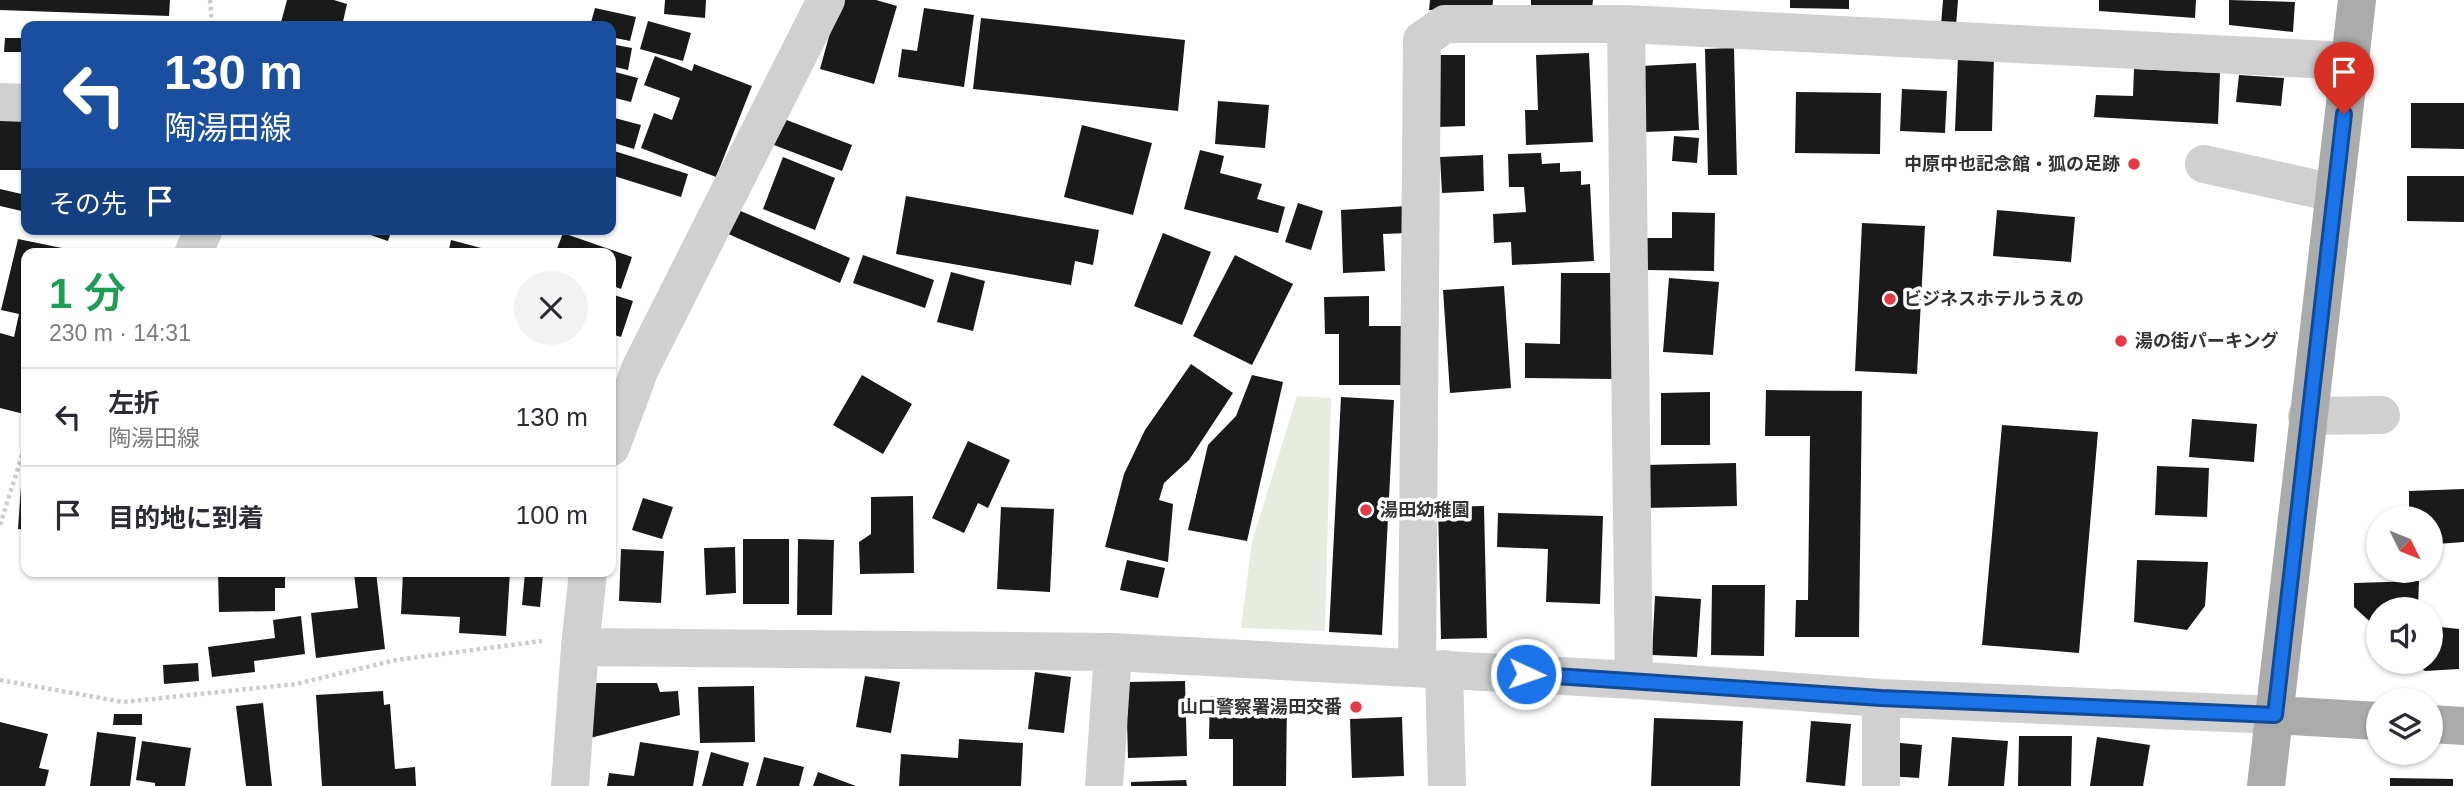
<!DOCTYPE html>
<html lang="ja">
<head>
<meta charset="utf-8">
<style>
  :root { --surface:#fff; --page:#f2f2f3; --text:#2b2b33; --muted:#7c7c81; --line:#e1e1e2 }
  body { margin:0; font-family:Helvetica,"Noto Sans JP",sans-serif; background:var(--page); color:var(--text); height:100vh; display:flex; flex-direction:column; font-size:26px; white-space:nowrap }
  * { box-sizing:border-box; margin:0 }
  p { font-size:23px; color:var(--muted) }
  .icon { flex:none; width:38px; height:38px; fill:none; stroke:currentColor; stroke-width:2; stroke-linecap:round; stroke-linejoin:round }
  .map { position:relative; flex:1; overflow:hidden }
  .side { position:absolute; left:21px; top:248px; width:595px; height:329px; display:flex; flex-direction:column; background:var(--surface); border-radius:14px; box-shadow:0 2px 5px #0004 }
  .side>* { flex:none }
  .guide { position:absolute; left:21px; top:21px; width:595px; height:214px; border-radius:14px; box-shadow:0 2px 5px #0004; background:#1a4fa0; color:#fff; overflow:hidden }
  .needle { width:46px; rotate:133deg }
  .controls { position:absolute; left:2366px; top:506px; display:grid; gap:14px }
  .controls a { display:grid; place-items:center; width:77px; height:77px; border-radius:50%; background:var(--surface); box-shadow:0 2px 5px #0004; font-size:35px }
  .pin { position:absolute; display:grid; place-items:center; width:60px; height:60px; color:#fff; margin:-72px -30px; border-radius:50% 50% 50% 0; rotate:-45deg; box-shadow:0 0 7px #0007 }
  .pin .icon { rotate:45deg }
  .me { position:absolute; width:77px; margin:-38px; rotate:93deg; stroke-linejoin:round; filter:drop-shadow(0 0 5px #0008) }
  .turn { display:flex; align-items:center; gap:24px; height:147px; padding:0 28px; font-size:32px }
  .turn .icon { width:91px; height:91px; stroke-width:2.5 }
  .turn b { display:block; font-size:49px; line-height:60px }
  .then { display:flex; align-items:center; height:66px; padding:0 28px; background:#0003; gap:14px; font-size:26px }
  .round { display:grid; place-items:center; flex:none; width:74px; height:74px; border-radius:37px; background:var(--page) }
  .head { display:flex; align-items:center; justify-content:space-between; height:119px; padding:0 28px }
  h1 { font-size:42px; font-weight:600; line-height:52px; color:#1e9e55 }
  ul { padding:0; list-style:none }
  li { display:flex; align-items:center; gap:21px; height:98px; padding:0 28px; border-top:2px solid var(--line) }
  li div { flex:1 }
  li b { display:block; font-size:26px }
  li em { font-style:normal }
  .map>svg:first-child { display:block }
</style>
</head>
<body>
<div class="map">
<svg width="2464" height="786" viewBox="0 0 2464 786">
  <rect width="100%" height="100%" fill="#fff"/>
  <path fill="#e6ecdf" d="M1297,396L1331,398L1325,631L1241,628L1252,542Z"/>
  <path fill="#1a1a1a" d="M0,0H170L169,16L0,10Z
    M287,0H334L347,4L342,26H280Z
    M665,0H706L705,18L664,14Z
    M839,0H876L897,6L874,84L820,69Z
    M1430,0H1493L1492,13L1429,10Z
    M1531,0H1593L1592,8L1531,6Z
    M1790,0H1849V9L1790,8Z
    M1943,0H1958L1956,26L1941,25Z
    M2099,0H2196L2195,18L2099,11Z
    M2229,0L2295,2L2293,32L2229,25Z
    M595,8L636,17L630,41L611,37V26H590Z
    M924,8L974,15L964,87L898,77L902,49L917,51Z
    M981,18L1185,40L1178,111L973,89Z
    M648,21L691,33L683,61L640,49Z
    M5,38H26V52H4Z
    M611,44L632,48L628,70L611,66Z
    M1734,48L1737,175H1708L1705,49Z
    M1589,53L1593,142L1526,145L1525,110H1538L1536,55Z
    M1439,55H1465V126L1439,127Z
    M655,56L692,71L694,64L752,86L716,177L641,148L654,113L672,120L680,98L644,85Z
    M1958,56H1994L1992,131H1955Z
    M1696,63L1699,130L1644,132L1641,66Z
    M2134,69L2220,73L2218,124L2094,117L2096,95L2133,96Z
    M611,71L638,78L631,102L611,97Z
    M2239,75L2284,78L2281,106L2236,102Z
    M1902,89L1947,91L1945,133L1900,131Z
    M1796,92L1881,93L1880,154L1795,153Z
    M1218,101L1269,105L1265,148L1215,144Z
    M2411,103H2464V149L2411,148Z
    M0,114L26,115V170H0Z
    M611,117L641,125L634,149L611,142Z
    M784,119L852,145L842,171L774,145Z
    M1082,125L1152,143L1133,215L1064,197Z
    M1674,136L1699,138L1697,163L1672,161Z
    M611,150L688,174L681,197L611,175Z
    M1200,150L1224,156L1220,173L1262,184L1257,199L1285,207L1278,233L1184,209Z
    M1541,153L1542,164L1560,163V172L1581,171V185L1590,184L1594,261L1512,265L1511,242L1494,243L1493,214L1526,212L1524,187H1509L1508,154Z
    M1483,155L1484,191L1442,193L1440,157Z
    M783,157L835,178L815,230L763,209Z
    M2407,176H2464V222L2407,221Z
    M0,189L26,195V212L0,206Z
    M906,196L1099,230L1093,265L1075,261L1071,285L896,254Z
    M1298,203L1323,211L1311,250L1285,242Z
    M1407,206L1408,233L1383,234L1385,271L1343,273L1341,210Z
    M736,209L850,258L840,283L726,233Z
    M1997,210L2075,217L2071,262L1993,256Z
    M1672,212L1715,213L1714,271L1645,270L1646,238H1672Z
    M1862,223L1925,226L1917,374L1855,371Z
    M353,229H392L388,241Z
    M563,233L632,257L621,289L611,285V254H555Z
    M1163,233L1211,252L1182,325L1134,306Z
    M18,239L62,248L61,254H26L24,414L0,408V333L14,337L19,314L1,310Z
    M451,240L500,253L499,254H448Z
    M863,255L934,280L925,308L853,283Z
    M1235,255L1293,284L1252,365L1193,336Z
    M951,272L985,281L973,331L937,322Z
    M1561,273H1615L1614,379L1525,378V343L1560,344Z
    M1669,278L1719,282L1713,355L1663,352Z
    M1504,286L1511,388L1450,393L1443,290Z
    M611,294L633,301L621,337L611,334Z
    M1369,296V326H1403L1402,385H1339V334H1325L1324,297Z
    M1191,364L1233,393L1189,460L1164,483L1159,500L1173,504L1168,562L1105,547L1124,474L1145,430Z
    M862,375L912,404L883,454L833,425Z
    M1252,375L1283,382L1247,541L1188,530L1208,445L1236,416Z
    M1766,390L1862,391L1859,637H1795L1796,600H1808L1810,436H1765Z
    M1710,392V445H1661V393Z
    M1341,397L1394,400L1382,635L1329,632Z
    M2192,419L2257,424L2254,462L2189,457Z
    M2002,425L2098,432L2079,653L1982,645Z
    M968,441L1010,460L988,508L978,503L964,533L932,518Z
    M1736,463L1737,506L1645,508L1644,465Z
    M2157,466L2209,468L2207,517L2155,515Z
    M22,473H26V530L18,529Z
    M2464,489V542L2437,544L2431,540V518H2409V491Z
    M913,496L914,573L860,574L859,542L871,534V497Z
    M643,498L673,507L662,539L632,530Z
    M1484,506L1487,638L1441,639L1438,507Z
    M1001,507L1054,509L1050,592L997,589Z
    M1498,513L1603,516L1600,604L1546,602L1548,549L1497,547Z
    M743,539H789V604H743Z
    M798,539L834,540L832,615H797Z
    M735,547L736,593L706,595L704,548Z
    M621,549L664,551L661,603L619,601Z
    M1127,560L1165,568L1158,598L1120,590Z
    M2137,560L2208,562L2205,606L2187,630L2134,622Z
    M218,572H285V588H275V611L219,612Z
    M376,572L385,649L316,658L311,613L358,608L354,573Z
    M403,572H510L506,636L459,633L460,617L401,614Z
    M525,573L543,575L540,607L522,605Z
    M2419,581L2418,609H2378V629L2354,607V583Z
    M1712,585H1765L1764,656L1711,655Z
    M1655,596L1701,599L1697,657L1652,655Z
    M301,616L305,654L254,661L255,672L212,677L208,647L275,638L273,620Z
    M2431,626L2459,629V669L2425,671L2415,662H2431Z
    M198,663L199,681L164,684L163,665Z
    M1035,672L1071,677L1064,733L1028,729Z
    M865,676L900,682L891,733L856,727Z
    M1185,681L1187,756L1128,758L1126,682Z
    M595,683H657L660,692L678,691L680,715L590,738Z
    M754,686L755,742L700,743L698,687Z
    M383,691L384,705L390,704L395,769L415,767L416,786H322L316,695Z
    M1210,696H1287L1286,786H1233V739H1209Z
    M263,703L272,786H246L236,706Z
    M114,714H142V725H113Z
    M1402,717L1404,776L1352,778L1350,719Z
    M1654,718L1743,721L1740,786H1651Z
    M1811,721L1851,724L1845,786L1806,782Z
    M0,722L48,734L39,768L49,770L45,786H0Z
    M97,732L136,737L130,786H90Z
    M2019,736H2072L2071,786H2018Z
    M1952,737L2008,741L2004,786H1948Z
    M2097,737L2150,745L2143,786H2090Z
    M959,739L1023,743L1021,786H899L901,754L958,758Z
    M142,741L191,748L185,786H155V783L136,780Z
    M640,742L699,751L693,786H607L609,773L634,776Z
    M1890,742L1922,745L1919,778L1887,776Z
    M711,752L749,763L743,786H702Z
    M764,757L804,767L799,786H756Z
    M818,772L856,786H813Z
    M2390,778L2453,779V786H2390Z
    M1186,780L1187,786H1131V782Z"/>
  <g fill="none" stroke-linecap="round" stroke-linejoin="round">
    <path stroke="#cdcdcd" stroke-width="4.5" stroke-dasharray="3.5 3.5" stroke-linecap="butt" d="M210,0L212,26
      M0,525L26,443
      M0,680L123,702L296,684L396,660L542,641"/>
    <path stroke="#d0d0d0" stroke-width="38" d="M1626,24L1634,680
      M0,102L26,103
      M2204,164L2334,193
      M193,254L204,229
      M2307,416L2381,415
      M611,447L640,369L826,0
      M580,647L1113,652L1634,680L1881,698L2275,715
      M1417,668L1422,40L1445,24H1626L2350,61
      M1444,669L1447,786
      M1881,698V786
      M570,786L580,647L588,572
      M1104,786L1113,652"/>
    <path stroke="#ababab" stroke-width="38" d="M2275,715L2378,721
      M2431,724L2464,726
      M2266,786L2357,0"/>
  </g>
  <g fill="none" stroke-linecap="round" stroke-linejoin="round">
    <defs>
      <path id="route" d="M1526,674L1881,698L2275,715L2344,114"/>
    </defs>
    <use href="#route" stroke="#114b97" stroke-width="18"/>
    <use href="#route" stroke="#1a73e8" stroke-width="12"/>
  </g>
  <g fill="#e63946" stroke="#fff" stroke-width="2.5">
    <circle cx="2134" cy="164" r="7"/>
    <circle cx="1890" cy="299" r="7"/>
    <circle cx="2121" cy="341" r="7"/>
    <circle cx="1366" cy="510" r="7"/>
    <circle cx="1356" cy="707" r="7"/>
  </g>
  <g text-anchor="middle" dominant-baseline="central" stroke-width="7" stroke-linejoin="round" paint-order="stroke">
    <g font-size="18" font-weight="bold" fill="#333" stroke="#fff" text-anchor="start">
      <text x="2120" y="164" text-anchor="end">中原中也記念館・狐の足跡</text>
      <text x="1904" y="299">ビジネスホテルうえの</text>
      <text x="2135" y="341">湯の街パーキング</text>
      <text x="1380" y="510">湯田幼稚園</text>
      <text x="1342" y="707" text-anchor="end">山口警察署湯田交番</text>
    </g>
  </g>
</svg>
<div class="controls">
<a><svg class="needle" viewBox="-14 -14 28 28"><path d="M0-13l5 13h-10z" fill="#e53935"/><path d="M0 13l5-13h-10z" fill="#7c7c81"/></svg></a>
<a><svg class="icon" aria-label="sound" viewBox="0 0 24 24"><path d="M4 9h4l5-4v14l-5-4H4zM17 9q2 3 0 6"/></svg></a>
<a><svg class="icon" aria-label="layers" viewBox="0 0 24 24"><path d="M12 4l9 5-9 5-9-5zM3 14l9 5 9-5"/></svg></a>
</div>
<div class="pin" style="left:2344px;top:114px;background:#d93025"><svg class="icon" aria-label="arrive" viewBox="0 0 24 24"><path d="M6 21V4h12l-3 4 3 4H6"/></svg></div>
<svg class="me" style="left:1526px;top:674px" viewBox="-20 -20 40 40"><circle r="17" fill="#1a73e8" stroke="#fff" stroke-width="3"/><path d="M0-11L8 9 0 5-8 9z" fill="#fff"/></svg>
<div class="guide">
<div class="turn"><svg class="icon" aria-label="left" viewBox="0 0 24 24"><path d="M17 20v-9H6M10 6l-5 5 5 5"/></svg><div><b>130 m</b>陶湯田線</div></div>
<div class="then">その先<svg class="icon" aria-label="arrive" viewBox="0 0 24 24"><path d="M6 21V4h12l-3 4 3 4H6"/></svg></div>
</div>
<section class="side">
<div class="head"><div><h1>1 分</h1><p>230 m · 14:31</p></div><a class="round"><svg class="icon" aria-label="close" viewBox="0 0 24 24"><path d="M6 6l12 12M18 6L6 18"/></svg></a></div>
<ul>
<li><svg class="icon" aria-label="left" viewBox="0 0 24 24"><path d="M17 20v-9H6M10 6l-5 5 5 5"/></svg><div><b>左折</b><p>陶湯田線</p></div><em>130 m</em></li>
<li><svg class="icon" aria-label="arrive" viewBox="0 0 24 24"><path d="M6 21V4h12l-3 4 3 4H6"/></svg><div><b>目的地に到着</b></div><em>100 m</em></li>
</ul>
</section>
</div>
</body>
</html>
